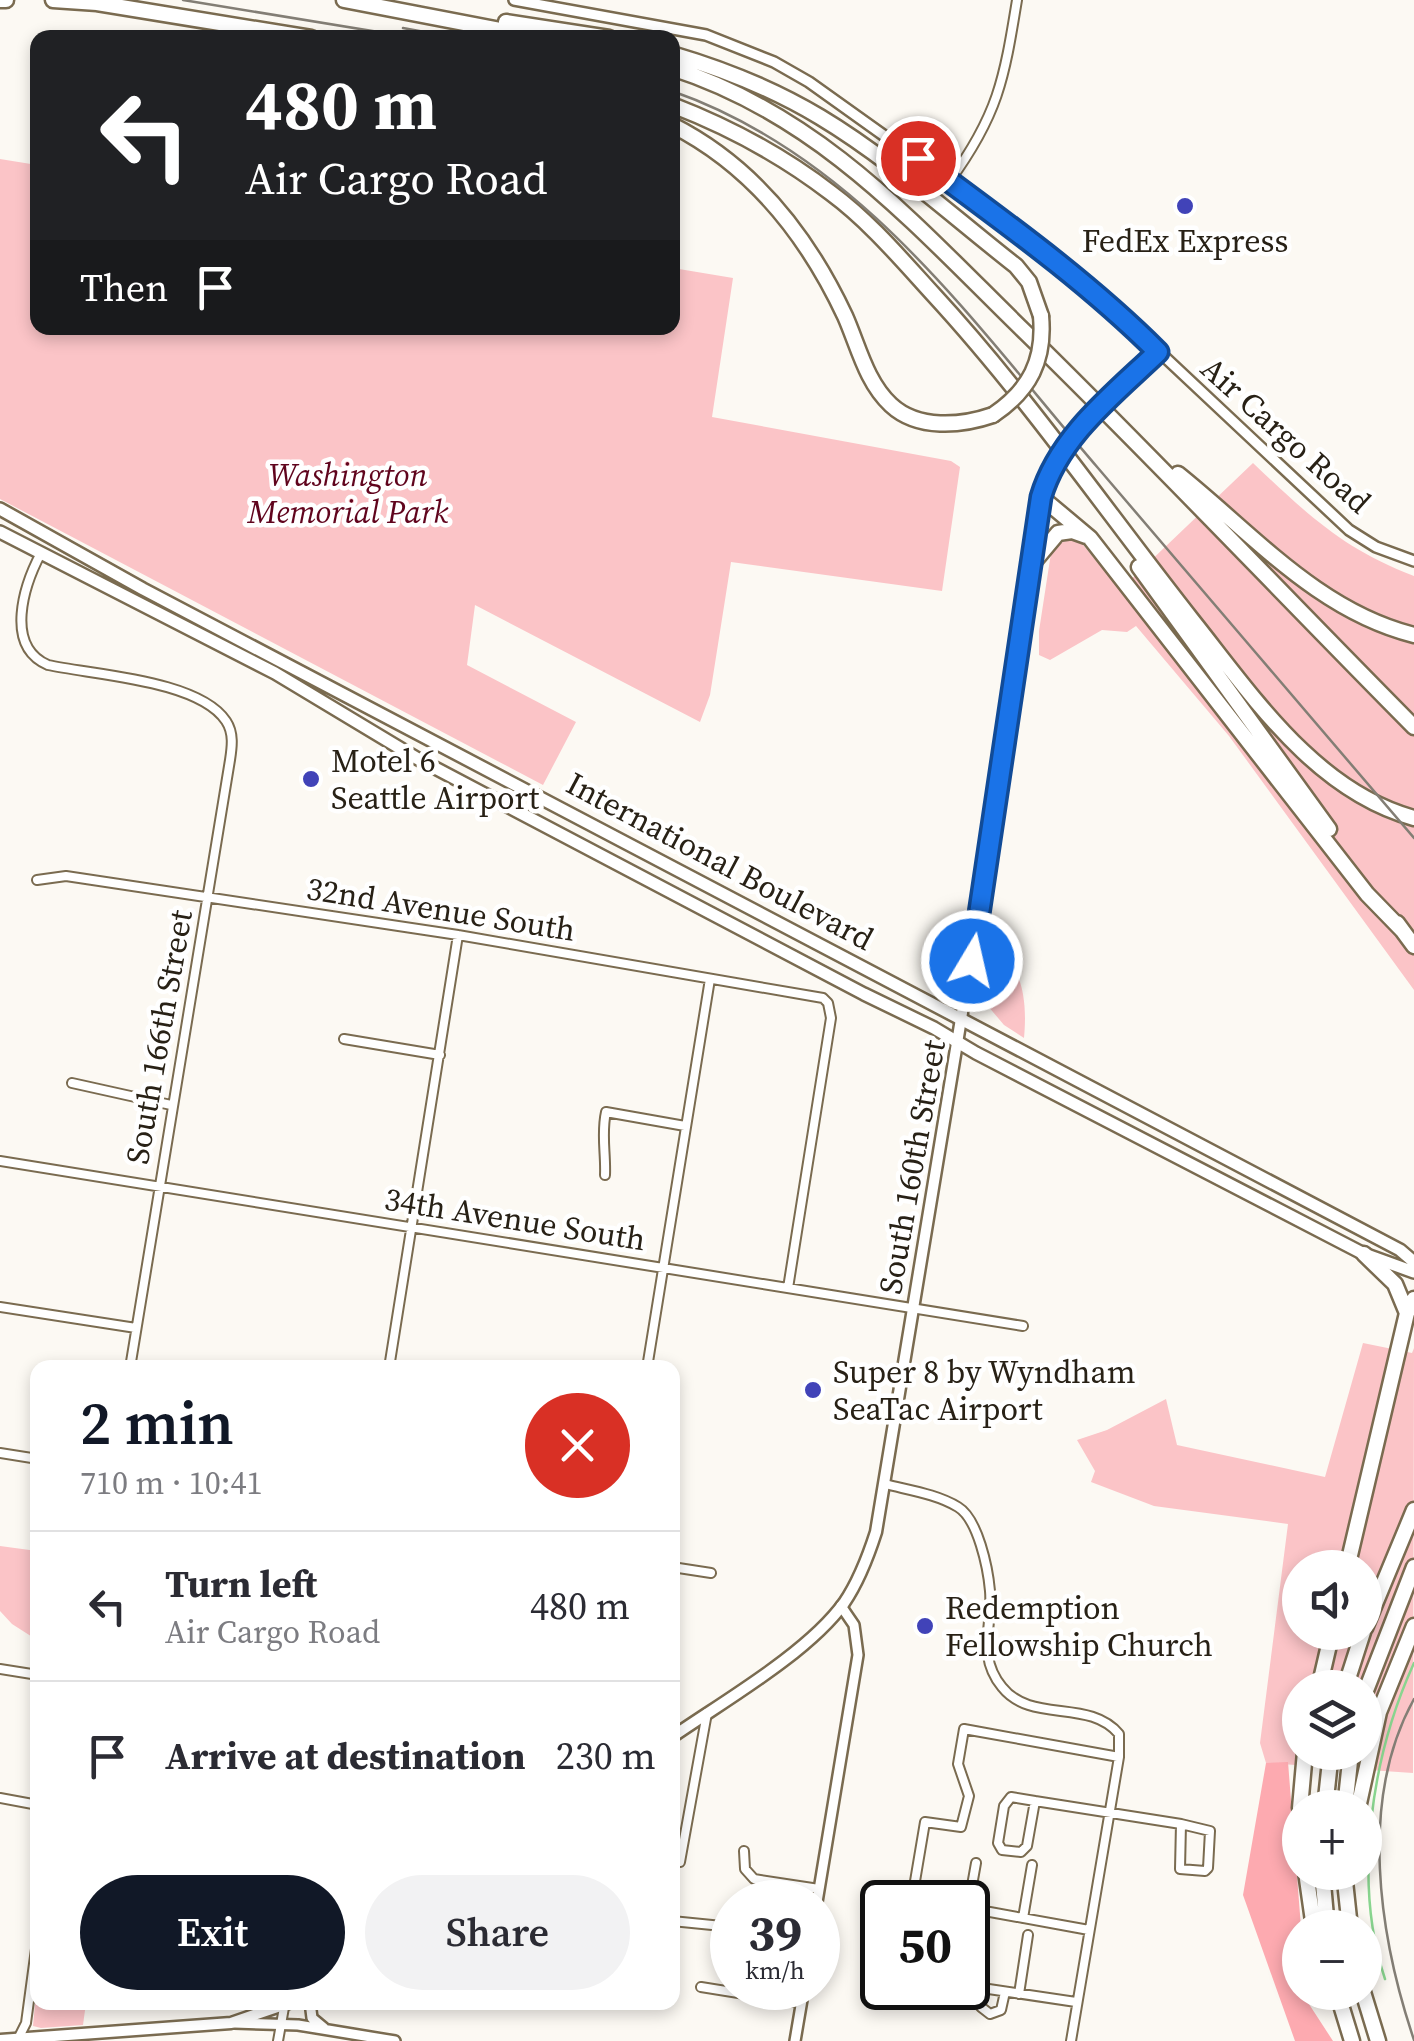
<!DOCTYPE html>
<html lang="en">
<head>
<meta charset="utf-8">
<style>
  :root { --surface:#fff; --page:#f2f2f3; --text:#2b2b33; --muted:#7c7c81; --line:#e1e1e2; --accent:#111827 }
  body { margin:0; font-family:"Source Serif 4",serif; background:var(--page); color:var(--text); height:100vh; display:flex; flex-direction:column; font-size:38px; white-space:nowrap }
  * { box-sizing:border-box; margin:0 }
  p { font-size:32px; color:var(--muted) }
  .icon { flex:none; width:55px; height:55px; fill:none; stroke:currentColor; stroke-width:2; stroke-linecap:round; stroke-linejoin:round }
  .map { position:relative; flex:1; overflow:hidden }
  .details { position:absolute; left:30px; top:1360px; width:650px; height:650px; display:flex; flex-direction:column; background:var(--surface); border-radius:20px; box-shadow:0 5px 15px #0003 }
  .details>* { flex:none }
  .hud { position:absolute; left:30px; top:30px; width:650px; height:305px; border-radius:20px; box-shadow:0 5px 15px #0003; background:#202124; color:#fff; overflow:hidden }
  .controls { position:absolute; left:1282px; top:1550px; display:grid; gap:20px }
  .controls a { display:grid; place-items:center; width:100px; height:100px; border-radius:50%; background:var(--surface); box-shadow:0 5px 15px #0003; font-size:50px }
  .speed { position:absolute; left:710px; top:1880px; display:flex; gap:20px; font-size:50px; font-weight:700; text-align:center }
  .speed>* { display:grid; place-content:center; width:130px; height:130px; border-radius:50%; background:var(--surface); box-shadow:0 5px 15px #0003; line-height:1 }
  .speed small { font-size:25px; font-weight:400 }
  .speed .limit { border:5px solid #111; border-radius:15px; background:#fff; color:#111 }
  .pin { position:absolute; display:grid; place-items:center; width:85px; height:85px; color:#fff; margin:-42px; border:5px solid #fff; border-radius:50%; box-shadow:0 2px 10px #0007 }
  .me { position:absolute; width:110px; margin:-55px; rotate:9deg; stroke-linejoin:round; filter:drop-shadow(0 0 8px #0008) }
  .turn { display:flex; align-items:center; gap:35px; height:210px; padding:0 50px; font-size:45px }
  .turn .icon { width:130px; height:130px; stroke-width:2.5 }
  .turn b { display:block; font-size:70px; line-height:85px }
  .then { display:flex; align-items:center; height:95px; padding:0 50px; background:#0003; gap:20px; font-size:38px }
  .round { display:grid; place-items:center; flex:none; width:105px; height:105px; border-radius:52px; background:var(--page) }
  .head { display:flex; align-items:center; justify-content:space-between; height:170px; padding:0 50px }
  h1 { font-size:60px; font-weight:600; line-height:75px; color:var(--accent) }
  .cta { display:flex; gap:20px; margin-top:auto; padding:20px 50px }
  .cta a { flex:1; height:115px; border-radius:60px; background:var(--accent); color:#fff; font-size:40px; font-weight:600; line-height:115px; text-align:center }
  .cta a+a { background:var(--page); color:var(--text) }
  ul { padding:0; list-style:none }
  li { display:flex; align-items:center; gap:30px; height:150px; padding:0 50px; border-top:2px solid var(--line) }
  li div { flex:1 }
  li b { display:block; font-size:38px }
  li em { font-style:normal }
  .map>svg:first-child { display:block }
</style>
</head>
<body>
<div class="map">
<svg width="1414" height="2041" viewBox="0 0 1414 2041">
  <rect width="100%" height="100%" fill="#fcf9f3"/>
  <path fill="#fbc4c7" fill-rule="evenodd" d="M0,159L37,165L38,328H672L673,268L733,278L712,417L951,461L960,467L942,591L731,562L710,695L700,722L475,605L467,665L576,722L543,785L0,499Z
    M1253,463C1307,514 1343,549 1414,576V990L1229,736L1136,626L1127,632L1102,630L1050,660L1039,655V631L1051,553L1055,545L1074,538L1080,541L1120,590Z
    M990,948C1025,962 1027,1006 1024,1038L1004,1025L982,999Z
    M1363,1343L1412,1353L1414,1348L1413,1773L1266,1763L1260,1743L1288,1524L1154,1506L1091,1482L1095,1471L1077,1440L1107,1430L1166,1399L1177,1445L1325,1477ZM1300,1568H1365V1632H1300ZM1300,1688H1365V1752H1300Z
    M0,1546L37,1551V1640L12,1624L0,1611Z
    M37,1982L38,2002L86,2003L83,2025L41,2028L33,2026Z"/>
  <path fill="#fdaab0" d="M1288,1762L1301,1927L1300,1992L1307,1993V2001L1333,2041H1295L1243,1895L1266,1763Z"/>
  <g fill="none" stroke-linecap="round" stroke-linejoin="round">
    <path stroke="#89d58f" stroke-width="2.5" d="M1385,1979C1352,1881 1372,1755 1414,1663"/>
    <defs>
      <path id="minor" d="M949,182C998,115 1004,80 1017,0
        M41,553C24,585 4,646 48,665C94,675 199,680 226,721C234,733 232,747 230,760L130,1368
        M37,880L66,876L458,935L823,998L828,1003L831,1018L788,1288
        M344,1039L440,1055
        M72,1083L171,1105
        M0,1161L1023,1326
        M605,1175C606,1153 601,1134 606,1112L685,1126
        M0,1307L136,1328
        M389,1368L458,935
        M647,1368L710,979
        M0,1453L38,1459
        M885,1484C908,1490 937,1494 958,1507C978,1519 988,1568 990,1591C993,1626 976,1655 1002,1687C1031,1724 1089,1698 1119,1734V1757L1071,2041
        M672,1567L711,1573
        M0,1669L38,1675
        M1011,1797L1035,1801L1027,1846L1021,1852L1002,1850L998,1843L1004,1806Z
        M0,1798L38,1805
        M1035,1801L1181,1824
        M1181,1824L1210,1831L1208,1868L1205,1871L1180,1869Z
        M744,1851L745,1869L754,1879L819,1889
        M680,1862L707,1713
        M933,1902L912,1899L925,1822L961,1827L969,1796L958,1764L964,1729L1119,1757
        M968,1908L1089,1930
        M968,1908L976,1863
        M1023,1918L1032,1865
        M672,1921L732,1927
        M979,1928L971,1975L973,1982L982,1988L1076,2002
        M701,1987L801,2003
        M982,1988L981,2007L990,2014L1001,2010L1005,1992
        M1019,1994L1028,1935
        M17,2041L26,2023L38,1934
        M278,2041L285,2002"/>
      <path id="tertiary" d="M514,0L706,35L774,62L809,82L949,182L1121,316L1349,530L1376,547L1414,561
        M817,1902L858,1655L854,1625L841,1606
        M310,2002L312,2018L324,2028
        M234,2023L298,2025L395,2041
        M795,2041L804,1988"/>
      <path id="secondary" d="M1135,374L1158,351
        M672,1737C724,1701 808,1653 844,1603C859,1581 868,1557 876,1532L1007,741L1041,497L1047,478L1060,455
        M0,2040L231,2023L292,2002"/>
      <path id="primary" d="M0,509L143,589L1400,1250L1414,1262
        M0,532L275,673L418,759L864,994L934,1028L976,1053L1364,1254L1414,1272"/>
      <path id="motorway" d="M0,0H6
        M53,0L97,3L311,38
        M344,0L542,38
        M506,22L609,38
        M672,54C723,69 775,90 820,117C890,159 952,216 1016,266L1029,282L1041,316
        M672,68C822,116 917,227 1026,333C1158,462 1284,596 1414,727
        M672,105C729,127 783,156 831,193C869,221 901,259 933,294C1027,396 1106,511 1192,620C1252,695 1315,791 1414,818
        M672,125C753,166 807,235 845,316C858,345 866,382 891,405C918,430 961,426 993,415
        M1178,474C1253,534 1318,611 1414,635
        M1041,497L1090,538L1367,894L1402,930
        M1032,564L1058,533L1072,531L1086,536
        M1139,567L1329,829
        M1397,923L1414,946
        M1364,1254L1395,1284L1407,1313
        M1347,1568L1407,1313L1414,1299
        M1365,1628L1414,1510
        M1319,1688L1332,1632
        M1345,1688L1363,1632
        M1365,1693L1414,1567
        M1300,1808L1305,1752
        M1325,1808L1331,1752
        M1345,1808L1351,1752
        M1358,1808L1379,1712L1414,1626
        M1306,1872L1314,1928
        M1322,1872L1327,1928
        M1344,1872L1350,1928
        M1337,1992L1352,2041
        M1363,1992L1378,2041"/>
    </defs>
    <use href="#minor" stroke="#7a6b50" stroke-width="12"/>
    <use href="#tertiary" stroke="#7a6b50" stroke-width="14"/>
    <use href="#secondary" stroke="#7a6b50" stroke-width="15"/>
    <use href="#primary" stroke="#7a6b50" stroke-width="16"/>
    <use href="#motorway" stroke="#7a6b50" stroke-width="19"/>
    <use href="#minor" stroke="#fff" stroke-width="8"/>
    <use href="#tertiary" stroke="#fff" stroke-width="9"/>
    <use href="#secondary" stroke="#fff" stroke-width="10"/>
    <use href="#primary" stroke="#fff" stroke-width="11"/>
    <use href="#motorway" stroke="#fff" stroke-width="14"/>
    <path stroke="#837e75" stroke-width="2.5" d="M183,0L415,38
      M403,28L457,38
      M672,91C861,157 973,323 1098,468C1204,591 1308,715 1414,838
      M1414,1699C1358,1800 1379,1936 1414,2040"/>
    <defs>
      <path id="secondary-bridge" d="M1060,455L1072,437L1135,374"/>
      <path id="motorway-bridge" d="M993,415C1030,390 1045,360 1041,316"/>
    </defs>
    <use href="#secondary-bridge" stroke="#7a6b50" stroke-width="15" stroke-linecap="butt"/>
    <use href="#motorway-bridge" stroke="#7a6b50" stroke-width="19" stroke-linecap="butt"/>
    <use href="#secondary-bridge" stroke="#fff" stroke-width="10"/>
    <use href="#motorway-bridge" stroke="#fff" stroke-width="14"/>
  </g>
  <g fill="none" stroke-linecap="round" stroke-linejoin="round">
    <defs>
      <path id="route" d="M918,158C1000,219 1085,279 1158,352C1114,394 1059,436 1041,497L972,961"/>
    </defs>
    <use href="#route" stroke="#114b97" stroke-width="25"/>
    <use href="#route" stroke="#1a73e8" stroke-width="18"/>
  </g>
  <g fill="#4143b8" stroke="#fff" stroke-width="4">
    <circle cx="1185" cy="206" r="10"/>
    <circle cx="311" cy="779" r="10"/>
    <circle cx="813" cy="1390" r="10"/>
    <circle cx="925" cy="1626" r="10"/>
  </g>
  <g text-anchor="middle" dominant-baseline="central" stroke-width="9" stroke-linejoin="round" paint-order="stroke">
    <g font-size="32" fill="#282116" stroke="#fff" text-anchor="start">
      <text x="1185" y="241" text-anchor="middle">FedEx Express</text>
      <text x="331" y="761">Motel 6<tspan x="331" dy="37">Seattle Airport</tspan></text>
      <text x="833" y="1372">Super 8 by Wyndham<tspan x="833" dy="37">SeaTac Airport</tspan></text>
      <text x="945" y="1608">Redemption<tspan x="945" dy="37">Fellowship Church</tspan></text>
    </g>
    <g font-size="32" fill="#282116" stroke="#fff">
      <text transform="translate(1286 435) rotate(42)">Air Cargo Road</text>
      <text transform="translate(720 861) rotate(28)">International Boulevard</text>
      <text transform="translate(441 909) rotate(9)">32nd Avenue South</text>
      <text transform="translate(159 1037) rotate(-80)">South 166th Street</text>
      <text transform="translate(912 1167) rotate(-80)">South 160th Street</text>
      <text transform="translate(515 1219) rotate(9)">34th Avenue South</text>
    </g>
    <g font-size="32" font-style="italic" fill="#60041d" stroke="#fff">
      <text x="348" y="475">Washington<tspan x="348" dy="37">Memorial Park</tspan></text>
    </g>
  </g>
</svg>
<div class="controls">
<a><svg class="icon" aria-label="sound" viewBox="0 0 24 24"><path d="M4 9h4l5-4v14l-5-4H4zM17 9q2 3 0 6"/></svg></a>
<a><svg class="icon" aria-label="layers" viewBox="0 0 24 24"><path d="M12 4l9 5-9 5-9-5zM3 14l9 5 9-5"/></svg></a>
<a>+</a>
<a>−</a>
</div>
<div class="speed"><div>39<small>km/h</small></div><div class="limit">50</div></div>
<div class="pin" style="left:918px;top:158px;background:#d93025"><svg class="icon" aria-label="arrive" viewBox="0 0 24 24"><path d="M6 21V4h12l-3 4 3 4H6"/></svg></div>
<svg class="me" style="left:972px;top:961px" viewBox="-20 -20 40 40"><circle r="17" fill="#1a73e8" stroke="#fff" stroke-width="3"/><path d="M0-11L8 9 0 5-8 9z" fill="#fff"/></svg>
<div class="hud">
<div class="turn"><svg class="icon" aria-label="left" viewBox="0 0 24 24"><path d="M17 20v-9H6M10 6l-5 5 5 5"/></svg><div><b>480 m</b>Air Cargo Road</div></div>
<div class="then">Then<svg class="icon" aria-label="arrive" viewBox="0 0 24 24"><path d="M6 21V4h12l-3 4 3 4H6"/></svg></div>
</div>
<section class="details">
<div class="head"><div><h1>2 min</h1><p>710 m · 10:41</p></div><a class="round" style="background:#d93025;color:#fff"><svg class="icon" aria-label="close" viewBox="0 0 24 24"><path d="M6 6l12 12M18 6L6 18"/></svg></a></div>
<ul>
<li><svg class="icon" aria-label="left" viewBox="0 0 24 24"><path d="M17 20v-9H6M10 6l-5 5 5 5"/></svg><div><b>Turn left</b><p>Air Cargo Road</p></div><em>480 m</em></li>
<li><svg class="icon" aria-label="arrive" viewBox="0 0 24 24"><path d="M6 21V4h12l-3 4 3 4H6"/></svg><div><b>Arrive at destination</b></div><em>230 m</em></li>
</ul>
<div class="cta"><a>Exit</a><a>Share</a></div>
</section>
</div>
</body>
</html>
